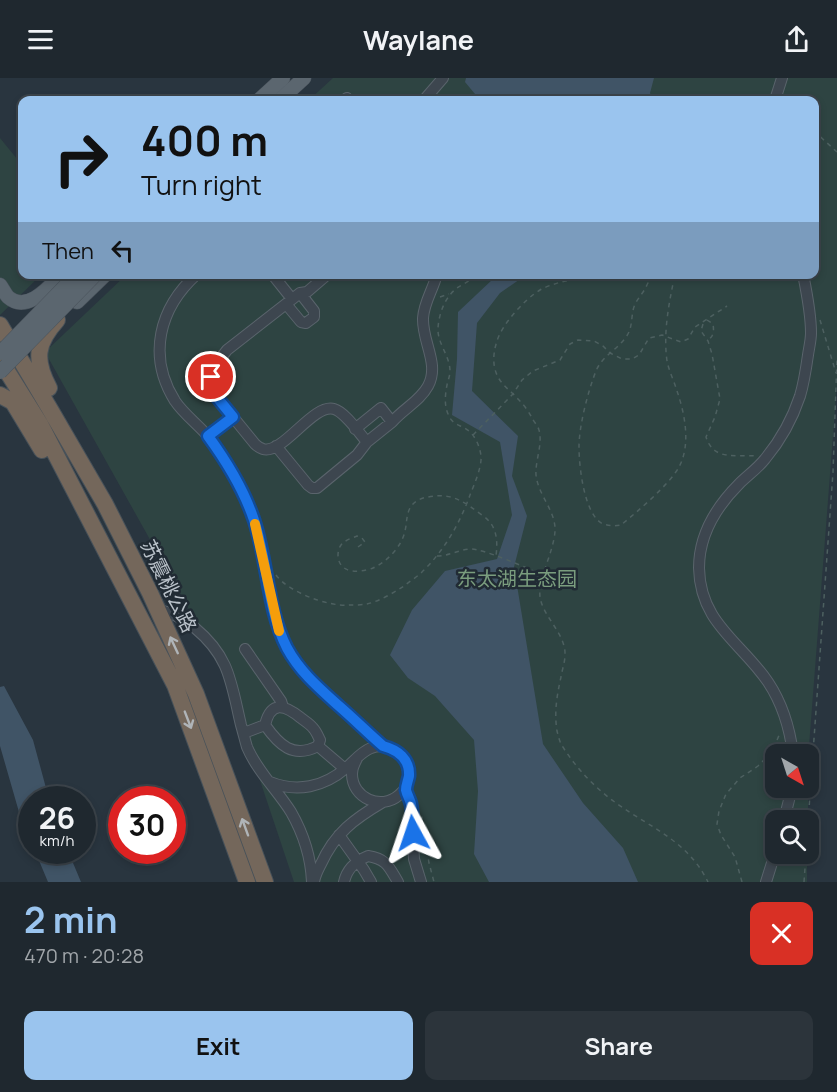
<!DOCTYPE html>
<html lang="en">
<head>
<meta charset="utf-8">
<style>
  :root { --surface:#1f282f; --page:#2c343b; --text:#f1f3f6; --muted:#a1a6aa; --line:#3c444b; --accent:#9ac4ee }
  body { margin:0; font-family:Manrope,"Noto Sans SC",sans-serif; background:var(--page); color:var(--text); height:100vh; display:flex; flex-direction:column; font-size:22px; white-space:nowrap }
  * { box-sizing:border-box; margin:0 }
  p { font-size:20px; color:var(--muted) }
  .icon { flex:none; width:33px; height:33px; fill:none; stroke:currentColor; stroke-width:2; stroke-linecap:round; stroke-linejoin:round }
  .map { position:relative; height:804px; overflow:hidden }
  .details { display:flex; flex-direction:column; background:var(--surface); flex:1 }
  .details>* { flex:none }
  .guide { position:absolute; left:18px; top:18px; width:801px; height:183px; border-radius:12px; box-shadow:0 3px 9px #0003,0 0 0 2px var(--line); background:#9ac4ee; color:#111; overflow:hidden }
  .needle { width:39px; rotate:141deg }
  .buttons { position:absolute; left:765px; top:666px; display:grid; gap:12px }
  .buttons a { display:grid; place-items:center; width:54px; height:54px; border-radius:12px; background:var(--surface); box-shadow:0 3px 9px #0003,0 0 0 2px var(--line); font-size:30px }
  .speed { position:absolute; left:18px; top:708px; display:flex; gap:12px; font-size:30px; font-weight:700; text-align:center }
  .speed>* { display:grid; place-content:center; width:78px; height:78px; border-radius:50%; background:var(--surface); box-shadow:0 3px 9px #0003,0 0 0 2px var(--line); line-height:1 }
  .speed small { font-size:15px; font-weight:400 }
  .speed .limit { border:9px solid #d22; background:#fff; color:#111 }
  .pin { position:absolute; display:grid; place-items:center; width:51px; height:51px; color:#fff; margin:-26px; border:3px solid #fff; border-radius:50%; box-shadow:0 2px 6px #0007 }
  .me { position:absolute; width:66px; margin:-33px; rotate:355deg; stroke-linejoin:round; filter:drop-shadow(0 0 4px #0008) }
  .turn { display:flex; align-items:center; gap:21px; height:126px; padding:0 24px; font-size:27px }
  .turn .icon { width:78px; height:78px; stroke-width:2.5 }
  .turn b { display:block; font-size:42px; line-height:51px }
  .then { display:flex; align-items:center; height:57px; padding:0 24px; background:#0003; gap:12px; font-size:22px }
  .round { display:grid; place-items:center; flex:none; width:63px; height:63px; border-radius:12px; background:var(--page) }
  .head { display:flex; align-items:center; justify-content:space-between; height:102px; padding:0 24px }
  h1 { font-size:36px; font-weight:700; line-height:45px; color:var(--accent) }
  .primary-button { display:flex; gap:12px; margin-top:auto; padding:12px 24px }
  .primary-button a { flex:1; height:69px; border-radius:12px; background:var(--accent); color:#111; font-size:24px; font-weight:700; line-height:69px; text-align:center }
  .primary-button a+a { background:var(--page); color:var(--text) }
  header { display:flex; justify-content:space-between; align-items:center; height:78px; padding:0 24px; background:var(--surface); font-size:27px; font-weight:700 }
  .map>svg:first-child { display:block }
</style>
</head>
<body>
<header><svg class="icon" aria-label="menu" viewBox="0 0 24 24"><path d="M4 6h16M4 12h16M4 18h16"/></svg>Waylane<svg class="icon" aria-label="share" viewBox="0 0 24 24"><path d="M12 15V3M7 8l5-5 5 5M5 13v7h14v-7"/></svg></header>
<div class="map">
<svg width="837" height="804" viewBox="0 0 837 804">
  <rect width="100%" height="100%" fill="#29353f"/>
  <path fill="#2e4442" d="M333,0H837V306L809,668V685L808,676H776V710H808V742H776V776H807V804H294L223,592L45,274L126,197L814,196V22H309Z
    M0,60L22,87V196L41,197L0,237Z"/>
  <path fill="#405466" d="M466,0H654L650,15L653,22H483L475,16L465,4Z
    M493,197H526L500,215L477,245L472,313L518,358L512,398L527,438L514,489L543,666L583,725L623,770L638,804H489L474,776L478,713L474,662L435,618L408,600L390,577L412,532L445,493L497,481L512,437L500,364L452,337L457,281L458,234L493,201Z
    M4,608L33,662L49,721L32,722L31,765L19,734L0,668V609Z
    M35,773H68L81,804H48Z"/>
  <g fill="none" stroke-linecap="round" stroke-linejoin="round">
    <defs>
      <path id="minor" d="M344,22L347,20
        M424,22L443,0
        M775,22L782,0
        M197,196C159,230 147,278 175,323C183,335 196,345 206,356C220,372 231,391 240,410C245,421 251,432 255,444C265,479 267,516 278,550C289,584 314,606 339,628C354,641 368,655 383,668
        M272,196L292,221
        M328,196L307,214L300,215L227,272L217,285L211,299V312L255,366C257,368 260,370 263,371C283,377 313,325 334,331C345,334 359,355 367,364L392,344L381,330L355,351
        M286,226L301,244L306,245L314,239V233L300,215
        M392,344C403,331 420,323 428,308C440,286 422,264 423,240C424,224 433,212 437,196
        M208,358L233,339
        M276,368L308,407L312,410H317L357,377L367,364
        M158,532C172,534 184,541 195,550C230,579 231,605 241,647C243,654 245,662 247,669C257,693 278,713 291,734C303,755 311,780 312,804
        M245,571L281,623L283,629
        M244,655L265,647
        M318,668C293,681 279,667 265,647C271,622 285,627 301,640C305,643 310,646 313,650C316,653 318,658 320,662L318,668L345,691
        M793,676C790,652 782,625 768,604C741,564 700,545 699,490C699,457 716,429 739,406C747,398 758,390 765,381C780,363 793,339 800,318C804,305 806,291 808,277C809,270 811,262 811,255C811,235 807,216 803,196
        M270,704C297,715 324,709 346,690C354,683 361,674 371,670C388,664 406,675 408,693C410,702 406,712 399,717C381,733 352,720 352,696C352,689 355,684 358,679
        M406,710L411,727L414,781L421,804
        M784,742L792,710
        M339,757L364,792L371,804
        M314,804C315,797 318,792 321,786C335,755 354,741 383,724
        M344,804C347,790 356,783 368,778C387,781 389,789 398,804
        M766,804L776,772"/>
      <path id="major" d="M259,22L283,0
        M280,22L304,0
        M0,207C3,211 5,216 8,219C27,236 50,208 62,196
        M44,214L43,224L48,232L53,234
        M77,224L106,196"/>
      <path id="highway" d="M0,247L51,333L105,426L150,515L196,616L265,804
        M0,282L40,346L175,607L247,804
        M49,310C34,282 36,265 57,242
        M0,317L13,324L42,372"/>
    </defs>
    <use href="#minor" stroke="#5a646c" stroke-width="12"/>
    <use href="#major" stroke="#49525b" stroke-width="15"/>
    <use href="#highway" stroke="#475159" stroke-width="18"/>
    <path stroke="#4d6060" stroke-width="1.5" stroke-dasharray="4.5 4.5" stroke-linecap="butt" d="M814,53L837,74
      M593,196C576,202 556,203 540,212C525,221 502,246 497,263C492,278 492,294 503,306C508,312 514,316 519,322C524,327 529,334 532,340C534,344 538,348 539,352C543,366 535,383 536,397C538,417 556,433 555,453C554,473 538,501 540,519C543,539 566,556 565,577C565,584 562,592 561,599C557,617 554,634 557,653C558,657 559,661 561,666C575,689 595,710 616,725C651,750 688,763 708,804
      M651,196C650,201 648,205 646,209C642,217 634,224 633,233C631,243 632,251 626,259C617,272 602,278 596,293C588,313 579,348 579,369C579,388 584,437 603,446C609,448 615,448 621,447C638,433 669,407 679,389C691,367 685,336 677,313C674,303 669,293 667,283C663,254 669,225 675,196
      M440,219L449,216
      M707,242L713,246C714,253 714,258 708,262
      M820,242L836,295
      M703,246L701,253L708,263L712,276L720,321L715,339L706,359C714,384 737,376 756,378
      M473,357L513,316L522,302L533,293L560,282L570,266L578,262L594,263L603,268L610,275L622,281H632L639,277L649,260L662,257L681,264L688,261L695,249L727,228
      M358,469L365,464L362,460L357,458C352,460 345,462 341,467C336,474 337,487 346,491C352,495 366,493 373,490C387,484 402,468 405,453C407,445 406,438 410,430C414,423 421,420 428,419C452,414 464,424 482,437C497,447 498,462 496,478
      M437,478C449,478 458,472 470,471C482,470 529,491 543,497
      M276,497C288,514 329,529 349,527C355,527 362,527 367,526C380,523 393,515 404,508C410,503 417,499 422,494C444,473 460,445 470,417C474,407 482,389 481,378C480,369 475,356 466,351C460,347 452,346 449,338C444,329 445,317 447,307C448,302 450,298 450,293C450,278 437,265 438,250C439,235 445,219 457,210C463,206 471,203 475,196
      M420,740L422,739L429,785L434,804
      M808,745L833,394L837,280
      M742,804L735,779L721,757L717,746L719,733L726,716L740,700L758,688L772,674L780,655
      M804,804L806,776"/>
    <use href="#minor" stroke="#3d464f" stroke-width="10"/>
    <use href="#major" stroke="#5b666f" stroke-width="14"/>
    <use href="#highway" stroke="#74675b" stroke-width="16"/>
    <defs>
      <path id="major-bridge" d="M0,275L77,196
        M0,294L96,196"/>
    </defs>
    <use href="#major-bridge" stroke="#49525b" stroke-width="15" stroke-linecap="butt"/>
    <use href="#major-bridge" stroke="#5b666f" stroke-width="14"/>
  </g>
  <defs><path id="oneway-shaft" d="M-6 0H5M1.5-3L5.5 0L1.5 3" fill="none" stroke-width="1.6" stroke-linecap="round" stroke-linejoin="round" transform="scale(1.5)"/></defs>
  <g stroke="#afb4b8">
    <use href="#oneway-shaft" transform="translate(174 567) rotate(-115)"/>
    <use href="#oneway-shaft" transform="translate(188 642) rotate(69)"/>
    <use href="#oneway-shaft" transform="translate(245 749) rotate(-110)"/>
  </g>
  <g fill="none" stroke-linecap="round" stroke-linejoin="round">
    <defs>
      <path id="route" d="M211,299V312L233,339L208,358C227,384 244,412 254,442C268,484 267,531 287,570C300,594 319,610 339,628C354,641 368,655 383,668C398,672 410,681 409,698C408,703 406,707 406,712C407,717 410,721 411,726C413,735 413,746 413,755"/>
    </defs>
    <use href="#route" stroke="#114b97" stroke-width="15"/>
    <use href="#route" stroke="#1a73e8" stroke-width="10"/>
    <path stroke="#f59e0b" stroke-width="10" d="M255,446L279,553"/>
  </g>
  <g text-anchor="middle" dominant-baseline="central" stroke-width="5" stroke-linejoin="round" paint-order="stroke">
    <g font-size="20" fill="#7a9d7e" stroke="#212b34">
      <text x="517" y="500">东太湖生态园</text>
    </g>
    <g font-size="20" fill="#b9c1c9" stroke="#212b34">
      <text transform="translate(169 508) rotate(64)">苏震桃公路</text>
    </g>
  </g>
</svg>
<div class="buttons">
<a><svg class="needle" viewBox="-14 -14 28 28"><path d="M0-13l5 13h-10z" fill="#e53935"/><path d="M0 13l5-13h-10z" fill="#a1a6aa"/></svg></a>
<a><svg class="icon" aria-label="search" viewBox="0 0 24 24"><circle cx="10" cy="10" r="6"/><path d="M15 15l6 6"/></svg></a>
</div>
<div class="speed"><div>26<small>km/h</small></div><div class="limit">30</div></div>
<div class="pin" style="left:211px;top:299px;background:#d93025"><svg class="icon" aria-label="arrive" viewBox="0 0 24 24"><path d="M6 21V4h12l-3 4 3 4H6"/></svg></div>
<svg class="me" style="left:413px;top:755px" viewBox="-20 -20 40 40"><path d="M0-17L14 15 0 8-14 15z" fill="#1a73e8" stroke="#fff" stroke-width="4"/></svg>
<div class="guide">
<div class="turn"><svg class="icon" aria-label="right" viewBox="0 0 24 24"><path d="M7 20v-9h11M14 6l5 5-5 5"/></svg><div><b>400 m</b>Turn right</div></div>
<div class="then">Then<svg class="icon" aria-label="left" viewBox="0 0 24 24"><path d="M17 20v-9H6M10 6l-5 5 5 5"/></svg></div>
</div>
</div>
<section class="details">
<div class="head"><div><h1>2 min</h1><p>470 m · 20:28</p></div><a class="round" style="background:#d93025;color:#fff"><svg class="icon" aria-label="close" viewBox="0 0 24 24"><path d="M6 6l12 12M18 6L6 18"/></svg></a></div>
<div class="primary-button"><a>Exit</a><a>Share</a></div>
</section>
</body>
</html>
